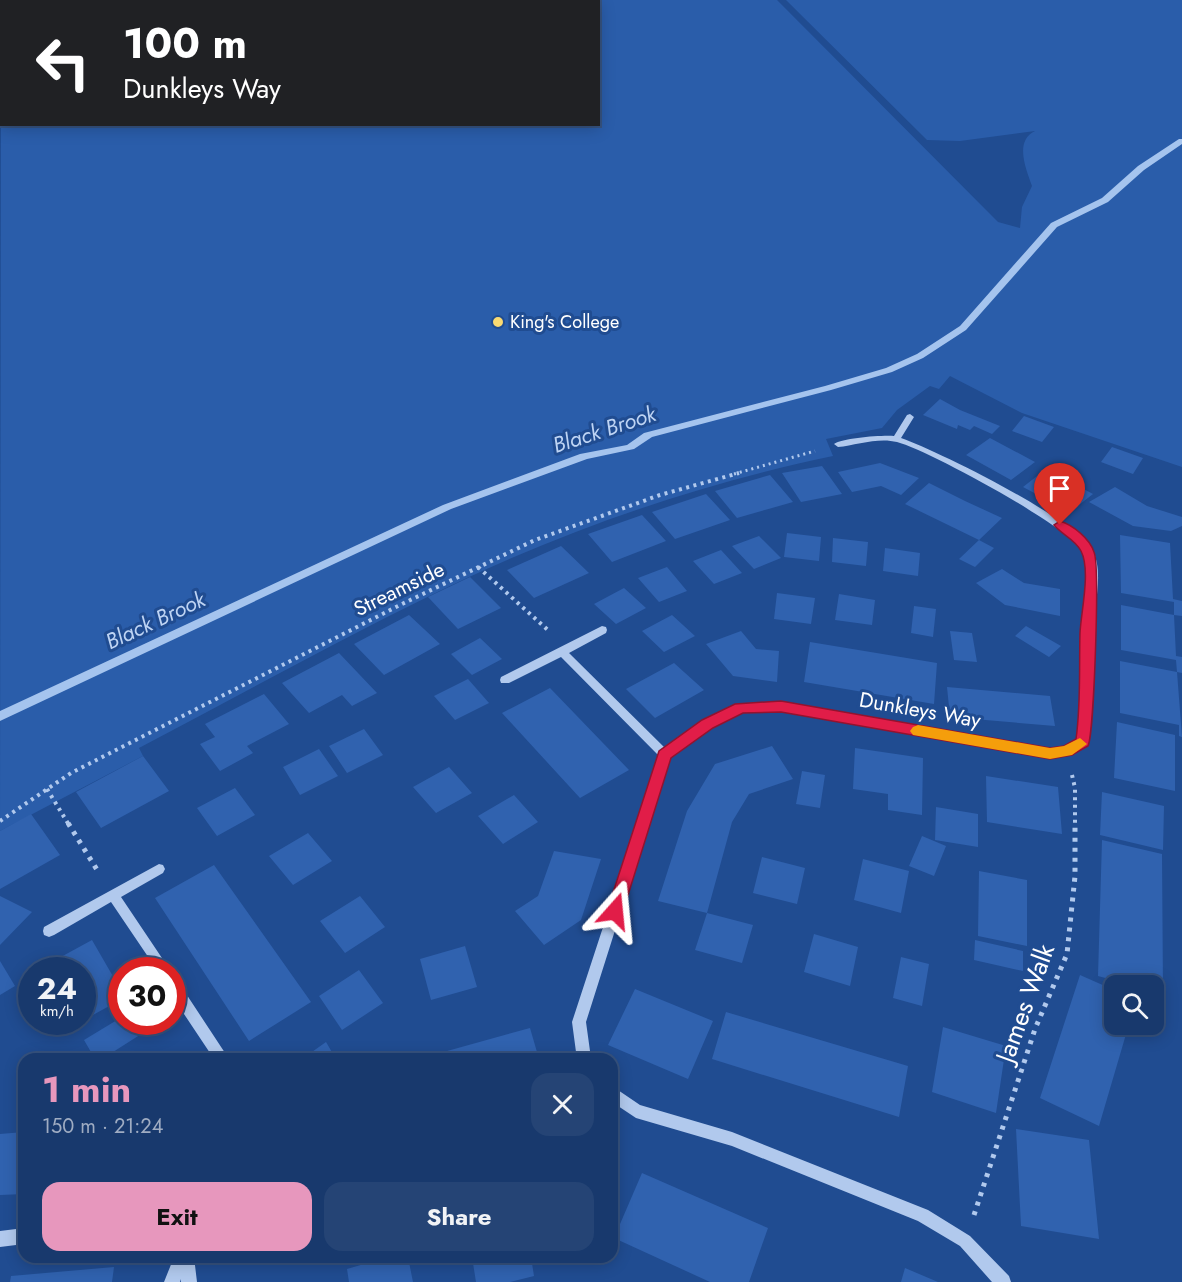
<!DOCTYPE html>
<html lang="en">
<head>
<meta charset="utf-8">
<style>
  :root { --surface:#18396d; --page:#254475; --text:#f1f3f6; --muted:#9facc2; --line:#365380; --accent:#e797bd }
  body { margin:0; font-family:Jost,sans-serif; background:var(--page); color:var(--text); height:100vh; display:flex; flex-direction:column; font-size:22px; white-space:nowrap }
  * { box-sizing:border-box; margin:0 }
  p { font-size:20px; color:var(--muted) }
  .icon { flex:none; width:33px; height:33px; fill:none; stroke:currentColor; stroke-width:2; stroke-linecap:round; stroke-linejoin:round }
  .map { position:relative; flex:1; overflow:hidden }
  .drawer { position:absolute; left:18px; top:1053px; width:600px; height:210px; display:flex; flex-direction:column; background:var(--surface); border-radius:18px; box-shadow:0 3px 15px #0003,0 0 0 2px var(--line) }
  .drawer>* { flex:none }
  .banner { position:absolute; left:0px; top:0px; width:600px; height:126px; box-shadow:0 3px 15px #0003,0 0 0 2px var(--line); background:#202124; color:#fff; overflow:hidden }
  .controls { position:absolute; left:1104px; top:975px; display:grid; gap:12px }
  .controls a { display:grid; place-items:center; width:60px; height:60px; border-radius:12px; background:var(--surface); box-shadow:0 3px 15px #0003,0 0 0 2px var(--line); font-size:30px }
  .speed { position:absolute; left:18px; top:957px; display:flex; gap:12px; font-size:30px; font-weight:700; text-align:center }
  .speed>* { display:grid; place-content:center; width:78px; height:78px; border-radius:50%; background:var(--surface); box-shadow:0 3px 15px #0003,0 0 0 2px var(--line); line-height:1 }
  .speed small { font-size:15px; font-weight:400 }
  .speed .limit { border:9px solid #d22; background:#fff; color:#111 }
  .pin { position:absolute; display:grid; place-items:center; width:51px; height:51px; color:#fff; margin:-62px -26px; border-radius:50% 50% 50% 0; rotate:-45deg; box-shadow:0 0 6px #0007 }
  .pin .icon { rotate:45deg }
  .me { position:absolute; width:66px; margin:-33px; rotate:18deg; stroke-linejoin:round; filter:drop-shadow(0 0 4px #0008) }
  .turn { display:flex; align-items:center; gap:21px; height:126px; padding:0 24px; font-size:27px }
  .turn .icon { width:78px; height:78px; stroke-width:2.5 }
  .turn b { display:block; font-size:42px; line-height:51px }
  .round { display:grid; place-items:center; flex:none; width:63px; height:63px; border-radius:18px; background:var(--page) }
  .summary { display:flex; align-items:center; justify-content:space-between; height:102px; padding:0 24px }
  h1 { font-size:36px; font-weight:700; line-height:45px; color:var(--accent) }
  .primary-button { display:flex; gap:12px; margin-top:auto; padding:12px 24px }
  .primary-button a { flex:1; height:69px; border-radius:18px; background:var(--accent); color:#111; font-size:24px; font-weight:700; line-height:69px; text-align:center }
  .primary-button a+a { background:var(--page); color:var(--text) }
  .map>svg:first-child { display:block }
</style>
</head>
<body>
<div class="map">
<svg width="1182" height="1282" viewBox="0 0 1182 1282">
  <rect width="100%" height="100%" fill="#204c91"/>
  <path fill="#2a5daa" d="M95,0H777L998,222L1020,228L1022,207L1032,186C1026,169 1014,141 1035,131L960,141L927,140L786,0H1182V467L1022,413L950,376L939,389L930,386L897,410L882,428L826,439L833,456C708,482 583,524 467,578C356,630 248,691 139,748L143,756L0,831L1,57L2,124H598V2L92,1Z"/>
  <g fill="none" stroke-linecap="round" stroke-linejoin="round">
    <path fill="#a5c4ee" fill-rule="evenodd" d="M1179,139H1182V144L1144,170L1108,202L1057,227L966,330L923,358L892,372L831,390L652,437L634,449L587,459L451,509L0,721V711L443,505L580,454L627,445L644,433L825,386L886,368L917,354L960,326L1051,223L1102,198L1138,166Z"/>
  </g>
  <path fill="#3062af" d="M940,399L960,410L1000,426L992,434L974,426L970,430L958,425L957,429L923,415Z
    M1024,416L1054,427L1042,442L1012,431Z
    M990,438L1035,462L1011,480L966,455Z
    M1112,447L1143,458L1133,474L1101,462Z
    M880,463L919,478L901,495L881,486L852,492L838,472Z
    M822,466L842,494L801,502L782,473Z
    M1046,469L1093,494L1070,512L1023,487Z
    M770,475L793,502L737,518L715,491Z
    M929,483L965,501L1002,518L979,540L905,504Z
    M1115,487L1147,506L1182,517V526L1171,531L1133,526L1089,502Z
    M706,494L730,520L675,539L652,512Z
    M642,515L666,541L612,562L588,534Z
    M787,533L821,537L819,561L784,557Z
    M1120,535L1170,543L1173,599L1182,601V616L1174,615V602L1121,593Z
    M759,536L781,558L754,569L732,546Z
    M833,538L868,542L866,566L832,562Z
    M979,540L994,548L975,567L959,559Z
    M561,546L589,573L534,598L507,570Z
    M885,548L920,553L918,576L883,571Z
    M721,550L742,573L714,584L693,561Z
    M667,567L687,591L659,602L638,578Z
    M1002,569L1024,583L1060,589V616L1005,605L976,583Z
    M470,577L501,608L458,629L428,597Z
    M624,588L646,608L616,624L594,604Z
    M777,593L815,598L811,624L774,619Z
    M839,594L875,600L872,625L835,620Z
    M1121,605L1174,615L1176,656L1182,657V673L1177,672L1176,660L1121,650Z
    M914,606L936,609L933,637L911,633Z
    M409,615L440,644L384,675L354,644Z
    M672,615L695,636L664,652L642,631Z
    M1026,626L1061,646L1049,657L1015,636Z
    M741,631L756,649L779,651L777,682L733,676L706,644Z
    M950,631L972,633L977,662L954,660Z
    M480,638L502,659L472,675L451,654Z
    M810,642L937,663L934,704L804,682Z
    M339,653L377,693L352,706L342,695L309,713L282,683Z
    M1120,661L1177,672L1182,737L1179,736V725L1120,713Z
    M674,663L704,690L655,718L626,689Z
    M468,679L489,703L455,720L434,696Z
    M947,687L1050,696L1055,726L950,717Z
    M550,688L629,770L580,798L502,713Z
    M264,694L289,724L247,746L253,753L220,771L200,744L215,737L205,724Z
    M1117,722L1175,735V791L1114,778Z
    M364,729L383,755L347,773L329,746Z
    M772,746L793,779L749,794L732,822L707,913L658,901L687,811L715,764Z
    M855,748L923,758L922,815L888,810V794L853,789Z
    M319,749L338,776L300,795L283,767Z
    M143,756L169,791L101,828L76,792Z
    M449,767L472,793L436,813L413,787Z
    M802,771L825,775L820,808L796,804Z
    M986,776L1058,787L1062,834L987,822Z
    M235,788L255,815L217,836L197,808Z
    M1102,792L1164,806L1163,850L1100,835Z
    M514,795L538,822L503,844L478,816Z
    M936,807L978,814V847L935,840Z
    M31,814L60,855L0,889V831Z
    M308,833L332,861L293,885L269,856Z
    M922,836L946,846L934,876L909,866Z
    M1102,840L1162,854L1163,992L1154,990V986H1135L1098,976Z
    M554,851L601,859L581,920L544,945L515,911L538,896Z
    M762,857L805,868L797,904L753,893Z
    M863,859L909,871L901,913L854,900Z
    M214,865L311,1002L249,1041L155,898Z
    M979,871L1027,880V946L978,936Z
    M0,896L32,912L0,945Z
    M360,896L385,927L345,953L320,921Z
    M707,913L753,925L742,963L695,950Z
    M814,934L858,947L850,986L804,972Z
    M92,940L122,992V999L82,1021V970H37Z
    M975,940L1023,951V971L974,960Z
    M465,946L477,987L431,1000L420,959Z
    M901,957L929,964L922,1006L893,998Z
    M0,961L15,986L0,995Z
    M359,970L383,1003L342,1030L319,996Z
    M32,974V998L21,979Z
    M1080,975L1114,990V1024H1129L1099,1126L1040,1098Z
    M635,989L713,1021L688,1079L608,1045Z
    M726,1012L908,1066L899,1117L712,1059Z
    M122,1017V1022H140L146,1031L102,1059H95L84,1040Z
    M943,1027L1006,1046L996,1113L932,1092Z
    M530,1028L539,1059H422V1058Z
    M326,1042L336,1059H302Z
    M1016,1129L1089,1140L1099,1239L1021,1226Z
    M24,1132V1194L0,1195V1134Z
    M642,1173L768,1228L749,1282H710L614,1238Z
    M283,1257H315L313,1264Z
    M388,1257H408L413,1282H349L347,1269Z
    M472,1257H531L534,1276L510,1282H476Z
    M114,1267L112,1282H10L11,1276Z
    M905,1268L938,1282H901Z"/>
  <g fill="none" stroke-linecap="round" stroke-linejoin="round">
    <path stroke="#b1c9ed" stroke-width="3" stroke-dasharray="2 4" stroke-linecap="butt" d="M734,474L815,451"/>
    <path stroke="#b1c9ed" stroke-width="4" stroke-dasharray="3 4.5" stroke-linecap="butt" d="M478,567L549,631
      M1072,775L1075,788V825
      M47,789L69,825
      M0,821L71,773L402,604L535,540L660,495L739,473"/>
    <path stroke="#b1c9ed" stroke-width="5" stroke-dasharray="4 6" stroke-linecap="butt" d="M68,823L99,873
      M974,1215L1035,1029L1067,954L1075,876V823"/>
    <path fill="#b1c9ed" fill-rule="evenodd" d="M910,414L914,417L901,438C938,451 1076,519 1093,551C1104,573 1094,609 1092,632C1090,669 1093,705 1088,742C1078,754 1064,756 1050,758L781,711H743L712,727L670,757L586,1022L590,1051L594,1059H580L576,1052L572,1022L659,756L561,657L509,683H501L500,680L501,677L602,626L606,627L607,630L606,633L569,653L666,749L704,721L737,704L781,703L1050,750L1064,747L1077,740C1082,705 1080,670 1082,635C1083,612 1094,575 1084,553C1072,528 928,450 897,442C879,437 856,445 838,447L834,444C843,438 881,435 894,436L907,415Z
      M159,864L163,865L165,869L163,873L121,897L170,970H157L111,902L54,935L49,937L44,935L43,931L44,927Z
      M172,978L177,980L229,1059H214L172,996Z
      M612,1086L640,1105L732,1132L928,1210L970,1236L1009,1276L1011,1282H992L960,1246L918,1221L732,1146L636,1118L612,1102Z
      M24,1228V1244L0,1247V1231Z
      M174,1257H194L197,1282H181V1279L180,1282H164Z"/>
  </g>
  <path fill="#e11d48" stroke="#92132f" stroke-width="1.5" d="M1060,521C1073,525 1090,539 1094,552C1100,566 1094,734 1088,746L1072,755L1050,759L781,712L743,713L713,728L671,758L623,911L621,916H609L607,911L659,751L702,720L735,704L781,701L1050,748L1064,746L1076,739C1081,704 1079,669 1080,633C1081,612 1091,570 1081,551C1075,539 1062,535 1054,525Z"/>
  <path fill="#f59e0b" d="M918,725L1050,748L1064,746L1080,738L1087,744L1072,755L1050,759L913,735L910,731L913,727Z"/>
  <circle fill="#fada72" stroke="#204c91" stroke-width="2" cx="498" cy="322" r="6"/>
  <g text-anchor="middle" dominant-baseline="central" stroke-width="6" stroke-linejoin="round" paint-order="stroke">
    <g font-size="18" fill="#fff" stroke="#204c91" text-anchor="start">
      <text x="510" y="322">King's College</text>
    </g>
    <g font-size="21" fill="#fff" stroke="#204c91">
      <text transform="translate(399 589) rotate(-26)">Streamside</text>
      <text transform="translate(920 710) rotate(10)">Dunkleys Way</text>
    </g>
    <g font-size="22" font-style="italic" fill="#bed4f4" stroke="#204c91">
      <text transform="translate(604 429) rotate(-18)">Black Brook</text>
      <text transform="translate(155 620) rotate(-25)">Black Brook</text>
    </g>
    <g font-size="26" fill="#fff" stroke="#204c91">
      <text transform="translate(1025 1003) rotate(-70)">James Walk</text>
    </g>
  </g>
</svg>
<div class="controls">
<a><svg class="icon" aria-label="search" viewBox="0 0 24 24"><circle cx="10" cy="10" r="6"/><path d="M15 15l6 6"/></svg></a>
</div>
<div class="speed"><div>24<small>km/h</small></div><div class="limit">30</div></div>
<div class="pin" style="left:1060px;top:525px;background:#d93025"><svg class="icon" aria-label="arrive" viewBox="0 0 24 24"><path d="M6 21V4h12l-3 4 3 4H6"/></svg></div>
<svg class="me" style="left:615px;top:911px" viewBox="-20 -20 40 40"><path d="M0-17L14 15 0 8-14 15z" fill="#e11d48" stroke="#fff" stroke-width="4"/></svg>
<div class="banner">
<div class="turn"><svg class="icon" aria-label="left" viewBox="0 0 24 24"><path d="M17 20v-9H6M10 6l-5 5 5 5"/></svg><div><b>100 m</b>Dunkleys Way</div></div>
</div>
<section class="drawer">
<div class="summary"><div><h1>1 min</h1><p>150 m · 21:24</p></div><a class="round"><svg class="icon" aria-label="close" viewBox="0 0 24 24"><path d="M6 6l12 12M18 6L6 18"/></svg></a></div>
<div class="primary-button"><a>Exit</a><a>Share</a></div>
</section>
</div>
</body>
</html>
